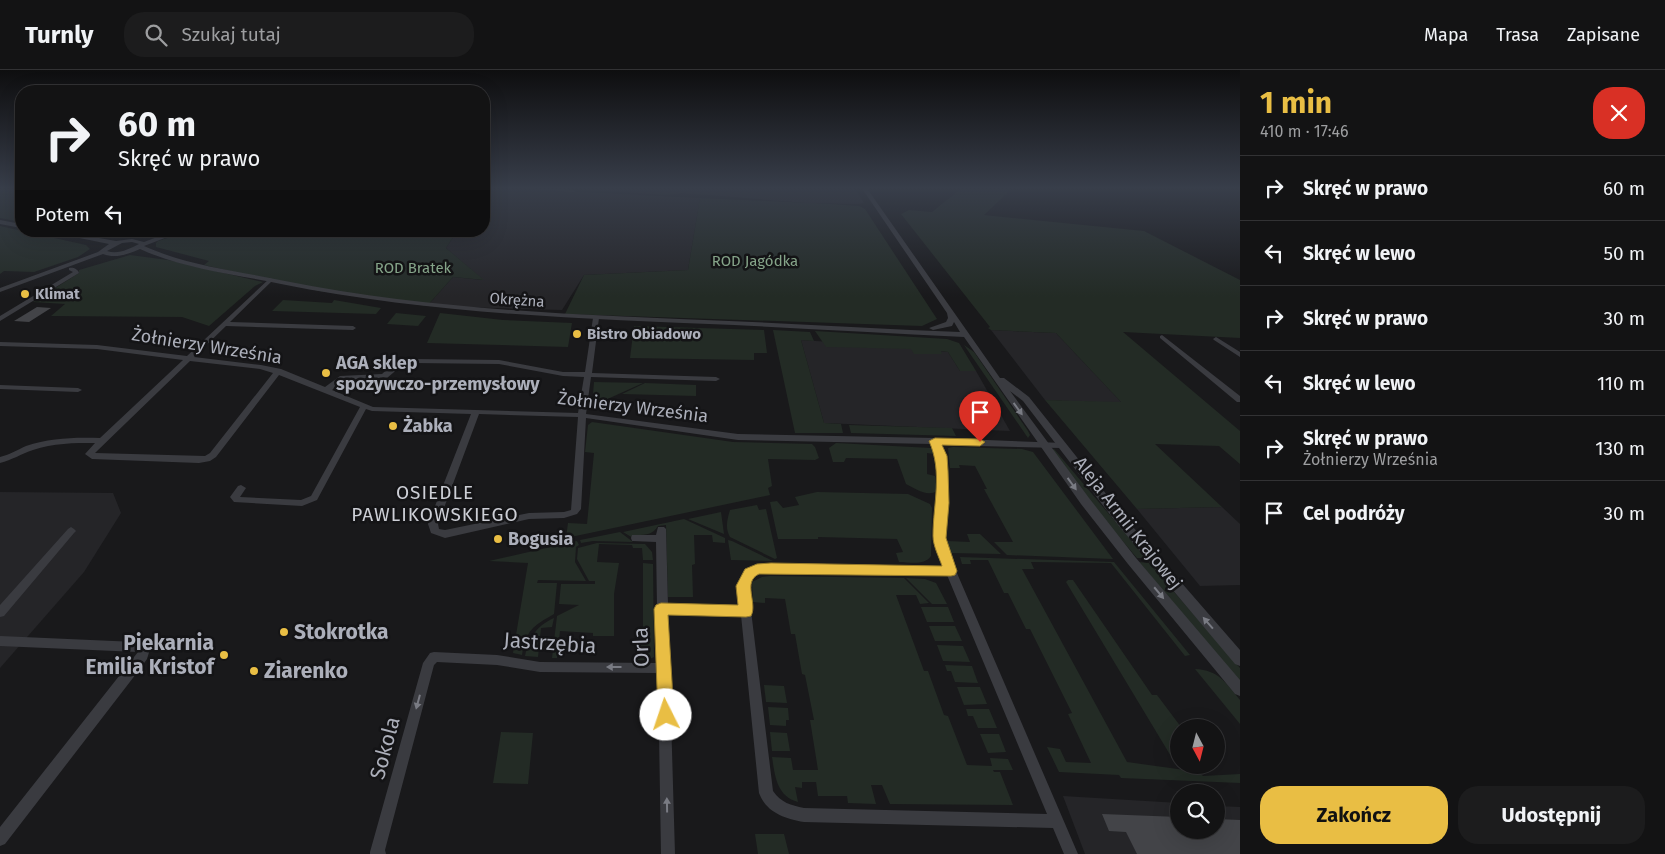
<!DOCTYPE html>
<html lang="pl">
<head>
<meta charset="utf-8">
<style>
  :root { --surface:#131314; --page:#1c1c1d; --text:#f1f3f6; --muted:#9d9ea0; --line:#323234; --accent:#e9be44 }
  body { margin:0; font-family:"Fira Sans",sans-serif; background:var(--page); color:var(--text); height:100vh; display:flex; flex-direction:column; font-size:19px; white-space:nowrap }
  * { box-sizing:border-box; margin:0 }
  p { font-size:16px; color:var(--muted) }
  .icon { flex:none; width:28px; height:28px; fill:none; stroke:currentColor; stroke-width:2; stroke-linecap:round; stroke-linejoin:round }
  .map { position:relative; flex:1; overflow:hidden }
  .side { display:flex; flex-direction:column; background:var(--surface); width:425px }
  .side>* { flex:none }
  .hud { position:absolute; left:15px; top:15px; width:475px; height:152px; border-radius:20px; box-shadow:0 5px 20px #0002,0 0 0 1px var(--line); background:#131314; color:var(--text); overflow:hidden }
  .needle { width:32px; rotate:173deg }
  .tools { position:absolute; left:1170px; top:649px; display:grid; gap:10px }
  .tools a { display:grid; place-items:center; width:55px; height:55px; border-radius:50%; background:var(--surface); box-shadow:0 5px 20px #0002,0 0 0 1px var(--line); font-size:25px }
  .pin { position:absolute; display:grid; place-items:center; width:42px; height:42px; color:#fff; margin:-51px -21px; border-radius:50% 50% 50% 0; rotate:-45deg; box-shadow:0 0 5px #0007 }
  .pin .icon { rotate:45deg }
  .me { position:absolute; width:55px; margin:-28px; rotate:356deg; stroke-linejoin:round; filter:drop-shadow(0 0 4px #0008) }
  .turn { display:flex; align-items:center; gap:18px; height:105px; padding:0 20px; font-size:22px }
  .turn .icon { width:65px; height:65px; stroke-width:2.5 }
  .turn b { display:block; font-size:35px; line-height:42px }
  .then { display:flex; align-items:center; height:48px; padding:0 20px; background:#0003; gap:10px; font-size:19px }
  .round { display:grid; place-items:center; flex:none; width:52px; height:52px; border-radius:20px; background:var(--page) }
  .headline { display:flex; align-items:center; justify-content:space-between; height:85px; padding:0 20px }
  h1 { font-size:30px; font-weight:700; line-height:38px; color:var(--accent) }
  .primary-button { display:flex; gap:10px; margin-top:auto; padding:10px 20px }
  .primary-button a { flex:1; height:58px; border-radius:20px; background:var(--accent); color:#111; font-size:20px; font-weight:700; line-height:58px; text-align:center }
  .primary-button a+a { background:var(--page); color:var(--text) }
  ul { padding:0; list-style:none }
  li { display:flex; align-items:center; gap:15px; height:65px; padding:0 20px; border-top:1px solid var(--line) }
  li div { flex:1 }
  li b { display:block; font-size:19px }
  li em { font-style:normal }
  header { display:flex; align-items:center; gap:30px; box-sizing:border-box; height:70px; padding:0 25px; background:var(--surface); border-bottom:1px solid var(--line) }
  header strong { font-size:24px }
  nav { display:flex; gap:28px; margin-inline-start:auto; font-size:18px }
  .search { width:350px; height:45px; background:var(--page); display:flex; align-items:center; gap:12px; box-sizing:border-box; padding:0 18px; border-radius:20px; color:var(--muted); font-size:19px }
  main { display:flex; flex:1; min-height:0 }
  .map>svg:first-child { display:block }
</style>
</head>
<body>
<header>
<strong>Turnly</strong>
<div class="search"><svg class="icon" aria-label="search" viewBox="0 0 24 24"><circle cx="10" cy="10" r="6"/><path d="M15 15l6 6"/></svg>Szukaj tutaj</div>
<nav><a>Mapa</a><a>Trasa</a><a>Zapisane</a></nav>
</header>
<main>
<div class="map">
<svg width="1240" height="784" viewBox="0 0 1240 784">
  <rect width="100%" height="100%" fill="#19191b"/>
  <path fill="#252528" d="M486,117L700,128L688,200L584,205L562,240L427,236L453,207L483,210L446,178L457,161H484V120Z
    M543,117H854L864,133L858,134L806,133L682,123L666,125Z
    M991,260L1056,263L1122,333L1045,330Z
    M801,270L906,277L948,282L960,301H976L1010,361L824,353Z
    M0,422L113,423L121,443L84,502L0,598Z
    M1222,437L1240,454V515L1200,516L1137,439Z
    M1063,726L1179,733V760H1216V736L1240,737V784H1085Z"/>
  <path fill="#232b25" d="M0,117H21V152L0,148Z
    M963,117H1014L984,145L1144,161L1240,210V268L1123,262L1240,361V394L1219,376L1155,374L1222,437L1137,439L1045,330L1121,332L1056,263L991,260L988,258L990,257L901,144L909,140L932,142Z
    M700,128L831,134L859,136L865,139L937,249L922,256L565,244L584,205L688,200Z
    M0,156L86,175L90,179L78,187L34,202L4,201L0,204Z
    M73,161H164C126,171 110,168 73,161Z
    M189,161H223L217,167L239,166L245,161H457L446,178L484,210L453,207L427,236L319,221L204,195L209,191L156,177V173L158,171Z
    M130,185L168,190L263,212L255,216L209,256L182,247L51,246L65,234L33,232L79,203V200Z
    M283,230L332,233L334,230L381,238L376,244L272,241Z
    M396,243L426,246L418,256L387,254Z
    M440,243L503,250L572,253L568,277L427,273Z
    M634,256L764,260L767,283H754V290L630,288Z
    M773,260L810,262L814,271L801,270L824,353L841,354L843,363H795Z
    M815,261L947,269L959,273L976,301H960L948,282L941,281L942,284H914L911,279L826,277Z
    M964,275L974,282L1028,361L1030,365L1028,368Z
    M594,312L643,313L592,336Z
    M645,313L696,315V326L622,324Z
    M592,352L733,372L812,374L815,377L819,388L815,390L768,389L772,416L768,418L770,425L566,468L568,453L587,454L594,383L585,382L588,355Z
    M849,355L952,358L956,366L851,363Z
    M836,373L931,378L934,384L927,383V404L935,406L937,421C927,427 916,419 906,414L897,389L846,388L844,392H833L829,378Z
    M953,377L1022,379L1033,382L1113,489L1007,485L994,472H1013L984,419H987L975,396L959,395L960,398H950L948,378Z
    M1054,379L1146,488H1137L1098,442L1052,380Z
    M817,422L908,424L930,434L932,438L931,486C924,496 910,492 899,492L896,483L903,482L897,469L818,467V469H778L770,432L777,431L783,438L799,435L795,427Z
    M757,435L759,440L766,439L777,488L775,489L730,467C725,458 727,450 730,440Z
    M721,442L724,464L688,449Z
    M684,449L725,468V473L713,472L712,465H694L695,494L692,495L693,527H668L666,455L658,456C652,466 643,465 633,465V468L623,462Z
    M620,462L633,472L593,471L581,473L580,470Z
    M967,464H980L1001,484L951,483L947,471L970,472Z
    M728,470L732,471L773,491L731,490Z
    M577,471L579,475L576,477L575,492L586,511L538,510L537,513H557L554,544C533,556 526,560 522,585L513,583L528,493L489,491Z
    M597,473L645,474L652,482L653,490H643L642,478H633L632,475L599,474L597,492L619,493L614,524V566H593V563L560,561L557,588H552L557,546L579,535L559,534L561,514H595V511H589L577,489L578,478Z
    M960,487L1114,492L1190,585L1185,586L1111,493L1031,492L1034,499H1022L1127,692L1199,702L1203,706L1240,704V713L1121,708L1119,705L1059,702L1047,677L1060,679L1066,692L1091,693L1068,644L1072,643L1030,559H1026L1008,523H1004L988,490H970L971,494H962Z
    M1139,492L1149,493L1240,598V612Z
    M643,493L653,494L654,587L648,590H637V577H641V559H643Z
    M770,506L904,508L929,533L920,534L916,525H896L924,601H928L944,645L948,646L967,695L992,696L990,688L1008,689L1013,700H993L994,702H1000L1013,735L890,734L882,715H871L876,734L848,733L847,726H818L816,712H802V718L795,717L798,732C776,726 775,705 772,687L791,688L793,700H818L810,650H814L805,605L802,604L795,564H791L785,529L765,528V533L753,532L752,512L762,507Z
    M906,508L925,509L936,513L947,534H932Z
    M1068,510H1073L1152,625H1157L1181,657L1179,658V694L1172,688L1066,512Z
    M921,537H948L954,552H927Z
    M554,548L552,557L541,558L538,587L525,586C529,568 536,556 554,548Z
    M929,556H955L962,571H935Z
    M937,575L963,576L970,592L943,591Z
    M945,595L972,596L978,613L955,612L951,601H947Z
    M1195,599C1219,600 1226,613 1240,630V654Z
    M764,615L784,616L787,633L766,632Z
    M957,617H980L987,634L964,635Z
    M768,637L788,638L789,650H786V656L770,655Z
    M966,639H989L997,658H978L973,646H968Z
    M501,662L533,663L528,714L493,713Z
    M770,662L787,663L790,681H772Z
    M980,664H999L1006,682L988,683Z
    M755,764H784L789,784H758Z"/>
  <path fill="#434448" d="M37,237L51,238L29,252L14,251Z
    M1102,744L1179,747V760H1216V749L1240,750V784H1137L1126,762L1109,761Z"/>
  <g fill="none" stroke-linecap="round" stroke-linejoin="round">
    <path fill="#3a3b40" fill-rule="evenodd" d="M510,117L574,120L576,121L574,122L512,118Z
      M69,198C73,197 78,199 79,203L0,251V246L73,202L69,200Z
      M270,208L272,209V211L230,252L353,256L356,258L353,260L226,256L194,287L261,295L281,299L325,317L340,306L382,304L394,293L414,289L499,290L563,302H585L593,248L596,246L599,248L592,303L716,307L720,309L716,311L591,307L586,344L738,364L935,368L1064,373L1065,375L1064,377L1061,378L941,375C956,410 940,445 947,480L1078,784H1064L1053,758L804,752C784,748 767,743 759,723L741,545L668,544L675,784H661L658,603L540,602L497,595L437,592L434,595L385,780L386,784H370V782L423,593L430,583L434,582L497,585L540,592L658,593L657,541L655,539L657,537L656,472L632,471L631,468L632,465H656L658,457H664L666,459L668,535L740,536C739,530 737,522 738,516C740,502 754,496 766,494L944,497L937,480L936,471L939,407L937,388L932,374L738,370L586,348L581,439L577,444L564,448L529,449L445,468L431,463L428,454L471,344L372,341L366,339L317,430L302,436L234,432L230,427L238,416L241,415L246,418L240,427L301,430L311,426L360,337L279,305L216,387L210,391L199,393L92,389L85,384L95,373C74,373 53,373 33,380C21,384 12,390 0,393V387C9,385 17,380 26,376C50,368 75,367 100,368L183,290L97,279L0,276V272L97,275L187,286ZM190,291L260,299L273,303L210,383L205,386L95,383ZM414,293L499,294L563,306L584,307L578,343L373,337L332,320L345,310L387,308L400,297ZM479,344L578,347L571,440L564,442L529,443L445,460L439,459L438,454ZM771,502L947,505L1047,744L804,738C791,735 781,733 773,721L748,516C753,505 760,503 771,502Z
      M1162,265L1240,326V332H1237L1160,268V266Z
      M1216,267L1240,282V287L1214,270L1213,269Z
      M0,315L78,318L82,320L78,322L0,319Z
      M71,457L74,459L76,461L74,463L4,546L0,547V535L68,459Z
      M0,566L136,572L148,575L150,579L147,589L136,604L5,774L0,776V757L138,582L0,576Z"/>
    <path fill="#3a3b40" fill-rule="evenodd" d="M861,117H866L1000,308H1004L1029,327L1126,449L1240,580V596L1235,594L1118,455L1023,331L1010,321L1089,428L1136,488L1240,610V626L1235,624L1128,494L1081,434L964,267C887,263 811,259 734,255C582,249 430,244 281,214C234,204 184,199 140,179C128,184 116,189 103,184L0,222V218L98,182L109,174L45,161H59L116,171L132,169L144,172L173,161H183L144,176C188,196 238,201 285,211C431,240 580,245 729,251C806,254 883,259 960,262L954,252L952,256L933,260L929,258L946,252L948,248L947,243ZM132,172L139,174C129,179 118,185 107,181L122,173Z
      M0,150L21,154V158L0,154Z"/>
  </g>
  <defs><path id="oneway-solid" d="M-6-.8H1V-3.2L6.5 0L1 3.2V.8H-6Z" transform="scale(1.25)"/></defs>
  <g fill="#797b83">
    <use href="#oneway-solid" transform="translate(1018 339) rotate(54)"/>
    <use href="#oneway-solid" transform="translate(1072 414) rotate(54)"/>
    <use href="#oneway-solid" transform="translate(1159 523) rotate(50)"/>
    <use href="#oneway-solid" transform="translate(1208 553) rotate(-131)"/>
    <use href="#oneway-solid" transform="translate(614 597) rotate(-180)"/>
    <use href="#oneway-solid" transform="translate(418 632) rotate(105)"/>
    <use href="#oneway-solid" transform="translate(667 735) rotate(-91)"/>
  </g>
  <linearGradient id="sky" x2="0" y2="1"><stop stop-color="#0e0e0f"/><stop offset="0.52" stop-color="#383e4a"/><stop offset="1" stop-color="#383e4a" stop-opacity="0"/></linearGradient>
  <rect width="1240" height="227" fill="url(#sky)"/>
  <path fill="#e9be44" stroke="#977c2c" d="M935,368L980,369L985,372L980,376L942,375L947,386L948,401L949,433L946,468L957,501L955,505L951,506L759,504C742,512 758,533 751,546L746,547L668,545L674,645L672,650L666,652L660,650L658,645L654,539L656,535L661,533L738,535L736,516L745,499L757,494L771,493L942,496C939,487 933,476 933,466C933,433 943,403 929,371Z"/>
  <g fill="#e9be44" stroke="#141416" stroke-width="2">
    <circle cx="25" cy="224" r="5"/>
    <circle cx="577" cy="264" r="5"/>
    <circle cx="326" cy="303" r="5"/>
    <circle cx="393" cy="356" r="5"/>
    <circle cx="498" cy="469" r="5"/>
    <circle cx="284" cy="562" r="5"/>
    <circle cx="224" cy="585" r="5"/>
    <circle cx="254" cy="601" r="5"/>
  </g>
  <g text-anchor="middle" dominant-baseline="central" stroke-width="5" stroke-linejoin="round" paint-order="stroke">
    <g font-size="15" fill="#85a489" stroke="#141416">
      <text x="755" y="191">ROD Jagódka</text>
      <text x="413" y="198">ROD Bratek</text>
    </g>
    <g font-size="15" font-weight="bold" fill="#acafba" stroke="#141416" text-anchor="start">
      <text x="35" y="224">Klimat</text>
      <text x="587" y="264">Bistro Obiadowo</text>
    </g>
    <g font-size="15" fill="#acafba" stroke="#141416">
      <text transform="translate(517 230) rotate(4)">Okrężna</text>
    </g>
    <g font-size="18" fill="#acafba" stroke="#141416">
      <text transform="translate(207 276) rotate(9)">Żołnierzy Września</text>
      <text transform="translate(633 337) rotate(7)">Żołnierzy Września</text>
      <text transform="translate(1128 453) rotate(52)">Aleja Armii Krajowej</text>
    </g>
    <g font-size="18" font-weight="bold" fill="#acafba" stroke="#141416" text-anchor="start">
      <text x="336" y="293">AGA sklep<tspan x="336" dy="21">spożywczo-przemysłowy</tspan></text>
      <text x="403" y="356">Żabka</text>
      <text x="508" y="469">Bogusia</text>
    </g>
    <g font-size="19" letter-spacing="1" fill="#cdcfd6" stroke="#141416">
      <text x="435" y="422">OSIEDLE<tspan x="435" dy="22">PAWLIKOWSKIEGO</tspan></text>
    </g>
    <g font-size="21" font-weight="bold" fill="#acafba" stroke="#141416" text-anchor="start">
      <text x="294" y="562">Stokrotka</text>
      <text x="214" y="573" text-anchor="end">Piekarnia<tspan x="214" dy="24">Emilia Kristof</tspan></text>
      <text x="264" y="601">Ziarenko</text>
    </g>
    <g font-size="21" fill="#acafba" stroke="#141416">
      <text transform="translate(550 573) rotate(4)">Jastrzębia</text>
      <text transform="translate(641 577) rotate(-92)">Orla</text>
      <text transform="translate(385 678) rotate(-75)">Sokola</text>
    </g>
  </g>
</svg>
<div class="tools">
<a><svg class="needle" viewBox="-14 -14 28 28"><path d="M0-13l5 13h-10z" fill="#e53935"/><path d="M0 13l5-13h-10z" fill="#9d9ea0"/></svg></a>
<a><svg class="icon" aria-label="search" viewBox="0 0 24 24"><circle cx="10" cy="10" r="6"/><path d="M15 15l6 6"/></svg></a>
</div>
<div class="pin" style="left:980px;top:372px;background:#d93025"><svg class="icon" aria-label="arrive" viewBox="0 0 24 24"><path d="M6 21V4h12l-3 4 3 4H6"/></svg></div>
<svg class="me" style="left:666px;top:645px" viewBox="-20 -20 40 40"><circle r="19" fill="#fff"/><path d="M0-13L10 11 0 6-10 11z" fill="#e9be44"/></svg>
<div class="hud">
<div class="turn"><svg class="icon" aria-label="right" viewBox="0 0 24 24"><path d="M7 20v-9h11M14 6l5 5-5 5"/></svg><div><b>60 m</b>Skręć w prawo</div></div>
<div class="then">Potem<svg class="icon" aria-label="left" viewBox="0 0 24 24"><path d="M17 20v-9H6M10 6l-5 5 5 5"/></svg></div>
</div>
</div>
<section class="side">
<div class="headline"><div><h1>1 min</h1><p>410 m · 17:46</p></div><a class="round" style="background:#d93025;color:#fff"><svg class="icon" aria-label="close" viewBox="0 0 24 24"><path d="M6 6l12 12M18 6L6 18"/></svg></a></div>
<ul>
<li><svg class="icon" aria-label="right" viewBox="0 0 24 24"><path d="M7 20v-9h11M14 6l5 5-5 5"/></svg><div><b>Skręć w prawo</b></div><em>60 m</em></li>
<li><svg class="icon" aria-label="left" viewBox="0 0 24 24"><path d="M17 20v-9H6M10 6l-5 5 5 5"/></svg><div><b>Skręć w lewo</b></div><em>50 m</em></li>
<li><svg class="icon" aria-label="right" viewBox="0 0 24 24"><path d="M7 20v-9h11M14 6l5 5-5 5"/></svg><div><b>Skręć w prawo</b></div><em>30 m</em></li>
<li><svg class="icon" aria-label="left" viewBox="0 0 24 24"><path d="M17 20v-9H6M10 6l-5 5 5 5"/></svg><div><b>Skręć w lewo</b></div><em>110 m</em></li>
<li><svg class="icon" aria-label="right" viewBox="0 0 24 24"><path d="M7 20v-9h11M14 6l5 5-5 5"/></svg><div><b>Skręć w prawo</b><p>Żołnierzy Września</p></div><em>130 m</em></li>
<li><svg class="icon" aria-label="arrive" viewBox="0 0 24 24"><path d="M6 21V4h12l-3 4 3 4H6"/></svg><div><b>Cel podróży</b></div><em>30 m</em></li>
</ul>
<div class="primary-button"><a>Zakończ</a><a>Udostępnij</a></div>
</section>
</main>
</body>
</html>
